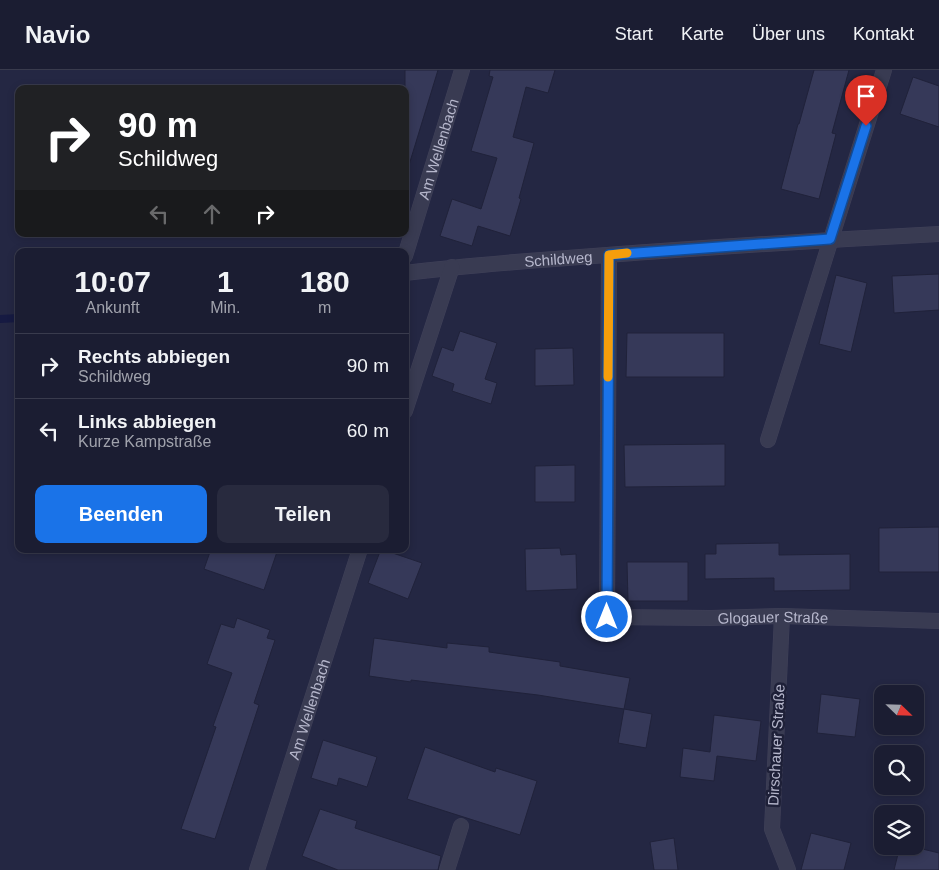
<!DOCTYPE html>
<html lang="de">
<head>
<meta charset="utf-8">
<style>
  :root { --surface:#1b1d32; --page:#282a3e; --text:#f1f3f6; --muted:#a0a2ac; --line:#393b4d; --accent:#1a73e8 }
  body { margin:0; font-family:Arial,sans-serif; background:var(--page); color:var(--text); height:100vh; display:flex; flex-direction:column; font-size:19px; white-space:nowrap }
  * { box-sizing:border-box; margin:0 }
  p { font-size:16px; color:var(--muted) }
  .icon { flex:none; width:28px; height:28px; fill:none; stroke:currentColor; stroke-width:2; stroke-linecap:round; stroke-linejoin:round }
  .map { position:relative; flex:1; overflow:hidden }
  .side { position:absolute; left:15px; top:178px; width:394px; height:305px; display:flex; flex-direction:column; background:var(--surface); border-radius:10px; box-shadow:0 2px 8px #0003,0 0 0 1px var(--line) }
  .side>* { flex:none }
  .guide { position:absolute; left:15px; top:15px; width:394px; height:152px; border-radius:10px; box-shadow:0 2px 8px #0003,0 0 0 1px var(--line); background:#202124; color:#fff; overflow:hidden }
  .needle { width:32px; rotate:113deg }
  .buttons { position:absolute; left:874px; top:615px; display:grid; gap:10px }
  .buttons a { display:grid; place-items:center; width:50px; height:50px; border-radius:10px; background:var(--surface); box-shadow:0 2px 8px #0003,0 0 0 1px var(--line); font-size:25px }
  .pin { position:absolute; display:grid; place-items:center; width:42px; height:42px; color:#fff; margin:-51px -21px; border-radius:50% 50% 50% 0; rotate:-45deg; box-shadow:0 0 5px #0007 }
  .pin .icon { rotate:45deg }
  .me { position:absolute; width:55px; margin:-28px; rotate:0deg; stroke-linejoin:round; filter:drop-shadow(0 0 4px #0008) }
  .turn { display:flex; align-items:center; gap:18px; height:105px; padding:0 20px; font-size:22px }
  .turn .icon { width:65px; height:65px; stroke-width:2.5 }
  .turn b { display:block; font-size:35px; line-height:42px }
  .lanes { display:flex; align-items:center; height:48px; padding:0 20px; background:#0003; justify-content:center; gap:25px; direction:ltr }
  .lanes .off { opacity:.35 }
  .eta { display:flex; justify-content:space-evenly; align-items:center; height:85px; text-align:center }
  .eta b { font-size:30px; font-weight:700; line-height:35px }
  .primary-button { display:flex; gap:10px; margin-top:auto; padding:10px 20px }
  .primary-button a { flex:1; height:58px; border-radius:10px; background:var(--accent); color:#fff; font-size:20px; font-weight:700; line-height:58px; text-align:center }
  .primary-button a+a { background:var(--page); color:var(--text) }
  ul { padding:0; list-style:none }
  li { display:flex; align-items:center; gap:15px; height:65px; padding:0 20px; border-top:1px solid var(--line) }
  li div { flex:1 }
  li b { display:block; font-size:19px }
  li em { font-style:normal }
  header { display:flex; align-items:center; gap:30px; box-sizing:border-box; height:70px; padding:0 25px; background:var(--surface); border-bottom:1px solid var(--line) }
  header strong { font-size:24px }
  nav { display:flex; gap:28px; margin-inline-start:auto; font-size:18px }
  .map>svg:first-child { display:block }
</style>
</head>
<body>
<header>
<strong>Navio</strong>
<nav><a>Start</a><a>Karte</a><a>Über uns</a><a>Kontakt</a></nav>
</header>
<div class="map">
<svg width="939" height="800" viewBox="0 0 939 800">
  <rect width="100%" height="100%" fill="#242743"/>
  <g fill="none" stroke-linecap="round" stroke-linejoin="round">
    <path stroke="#161a42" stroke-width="8" d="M0,249L19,248"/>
  </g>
  <path fill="#363959" stroke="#20223a" d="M405,0H438L409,95L405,94Z
    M490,0H555L548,23L526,17L513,67L534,73L519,128L521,129L510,166L478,156L472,176L440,166L452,129L481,139L497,88L471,81L493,7L489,6Z
    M814,0H849L832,63L836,64L819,129L781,119L798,54H799Z
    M913,7L939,16V57L900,44Z
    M939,204V240L894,243L892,206Z
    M836,205L867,213L851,282L819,274Z
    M460,261L497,273L485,309L497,313L491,334L452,321L454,314L432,306L442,277L453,281Z
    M627,263H724V307H626Z
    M573,278L574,315L535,316V279Z
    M725,374V416L625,417L624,375Z
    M575,395V432H535V396Z
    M939,457V502H879V458Z
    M779,473V485L850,484V520L774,521V508L705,509V484H716V474Z
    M560,478L561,485L576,484L577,519L526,521L525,479Z
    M211,479H278L264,520L204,499Z
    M381,479L422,493L408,529L368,513Z
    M627,492H688V531H628Z
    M237,548L270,560L267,568L275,570L254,633L259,635L215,769L181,759L216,657L213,656L232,603L207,594L221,554L234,558Z
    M374,568L447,578V573L489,577V582L560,592V596L630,608L624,639L538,625L411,610V612L369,606Z
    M821,624L860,629L855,667L817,663Z
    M624,639L652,644L646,678L618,673Z
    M714,645L761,651L756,691L717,686L714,711L680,707L683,678L710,682Z
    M323,670L377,687L367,717L339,708L337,716L311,708Z
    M425,677L495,702L496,698L537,711L520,765L407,729Z
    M320,739L357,751L355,758L441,786L438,800H338L302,786Z
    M811,763L851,773L844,800H801Z
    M674,768L678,800H654L650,772Z
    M900,776H910L939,783V800H894Z"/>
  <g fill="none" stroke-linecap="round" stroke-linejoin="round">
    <defs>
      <path id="service" d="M447,800L461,756"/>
      <g id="minor">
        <path id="s1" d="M609,185L607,547L711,548L782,546L939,551"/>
        <path id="s2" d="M405,186L462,0"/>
        <path id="s3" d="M405,203C485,193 566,188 647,182C744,175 842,169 939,164"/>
        <path d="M405,341L452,197"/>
        <path d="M768,370L884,0"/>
        <path d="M782,546L772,759L788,800"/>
        <path id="s4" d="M257,800L360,479"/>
      </g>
    </defs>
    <use href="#service" stroke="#404159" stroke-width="16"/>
    <use href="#minor" stroke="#404159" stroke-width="16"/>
    <use href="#service" stroke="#393b52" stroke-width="15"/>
    <use href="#minor" stroke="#393b52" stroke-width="15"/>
  </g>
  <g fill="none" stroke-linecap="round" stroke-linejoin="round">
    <defs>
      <path id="route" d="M607,547L609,185L830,169L866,56"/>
    </defs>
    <use href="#route" stroke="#114b97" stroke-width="12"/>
    <use href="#route" stroke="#1a73e8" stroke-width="9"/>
    <path stroke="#f59e0b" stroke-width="9" d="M608,307L609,185L627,183"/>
  </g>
  <g text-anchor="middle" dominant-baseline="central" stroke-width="5" stroke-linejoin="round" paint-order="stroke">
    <g font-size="15" fill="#b6b7cc" stroke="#1e2038">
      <text stroke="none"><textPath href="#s2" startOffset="112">Am Wellenbach</textPath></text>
      <text stroke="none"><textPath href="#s3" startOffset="154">Schildweg</textPath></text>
      <text stroke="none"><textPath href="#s1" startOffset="528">Glogauer Straße</textPath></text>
      <text stroke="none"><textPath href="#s4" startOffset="169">Am Wellenbach</textPath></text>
      <text transform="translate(776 675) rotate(-87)">Dirschauer Straße</text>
    </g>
  </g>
</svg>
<div class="buttons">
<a><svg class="needle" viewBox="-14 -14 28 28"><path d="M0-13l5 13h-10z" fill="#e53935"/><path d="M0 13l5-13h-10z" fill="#a0a2ac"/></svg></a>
<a><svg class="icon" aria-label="search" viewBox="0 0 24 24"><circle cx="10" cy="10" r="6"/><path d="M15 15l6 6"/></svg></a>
<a><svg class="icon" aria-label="layers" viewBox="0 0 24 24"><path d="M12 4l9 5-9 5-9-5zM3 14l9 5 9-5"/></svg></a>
</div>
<div class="pin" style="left:866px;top:56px;background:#d93025"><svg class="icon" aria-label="arrive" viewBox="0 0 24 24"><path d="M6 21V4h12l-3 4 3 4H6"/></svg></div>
<svg class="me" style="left:607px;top:547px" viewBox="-20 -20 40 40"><circle r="17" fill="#1a73e8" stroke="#fff" stroke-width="3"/><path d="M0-11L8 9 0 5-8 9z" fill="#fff"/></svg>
<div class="guide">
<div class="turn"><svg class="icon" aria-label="right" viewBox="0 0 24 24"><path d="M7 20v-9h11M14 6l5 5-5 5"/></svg><div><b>90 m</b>Schildweg</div></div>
<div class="lanes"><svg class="icon off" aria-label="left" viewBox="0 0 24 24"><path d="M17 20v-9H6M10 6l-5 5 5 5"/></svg><svg class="icon off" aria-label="ahead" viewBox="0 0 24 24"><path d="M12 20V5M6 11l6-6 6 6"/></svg><svg class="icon" aria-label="right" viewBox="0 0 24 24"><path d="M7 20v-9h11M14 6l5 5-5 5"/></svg></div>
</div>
<section class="side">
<div class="eta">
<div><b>10:07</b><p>Ankunft</p></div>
<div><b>1</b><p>Min.</p></div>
<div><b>180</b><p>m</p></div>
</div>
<ul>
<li><svg class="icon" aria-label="right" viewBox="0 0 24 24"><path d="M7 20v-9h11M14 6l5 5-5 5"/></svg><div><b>Rechts abbiegen</b><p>Schildweg</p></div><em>90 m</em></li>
<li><svg class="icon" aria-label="left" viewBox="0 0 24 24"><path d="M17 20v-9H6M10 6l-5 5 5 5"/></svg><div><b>Links abbiegen</b><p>Kurze Kampstraße</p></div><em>60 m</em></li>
</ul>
<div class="primary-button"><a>Beenden</a><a>Teilen</a></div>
</section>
</div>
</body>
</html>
